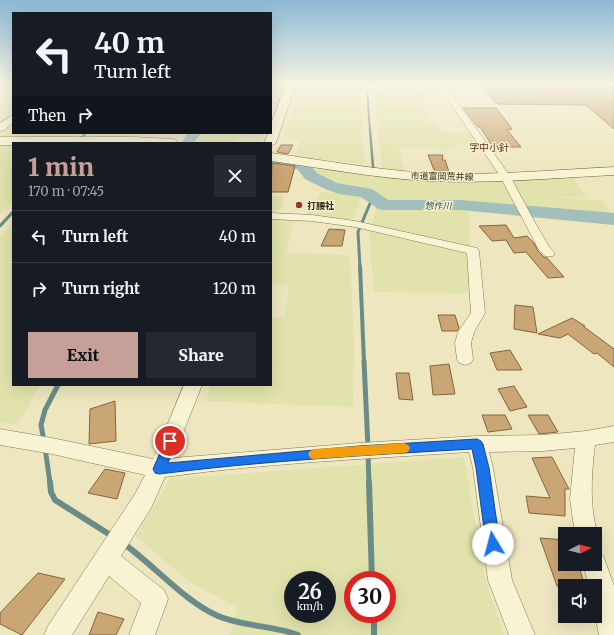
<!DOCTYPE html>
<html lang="en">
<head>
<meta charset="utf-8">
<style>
  :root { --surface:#171b24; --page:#242831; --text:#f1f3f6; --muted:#9ea1a6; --line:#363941; --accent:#c79f99 }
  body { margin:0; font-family:Merriweather,"Noto Sans JP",serif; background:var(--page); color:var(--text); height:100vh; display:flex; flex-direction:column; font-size:15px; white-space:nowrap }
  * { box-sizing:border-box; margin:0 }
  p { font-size:13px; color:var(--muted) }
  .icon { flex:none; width:22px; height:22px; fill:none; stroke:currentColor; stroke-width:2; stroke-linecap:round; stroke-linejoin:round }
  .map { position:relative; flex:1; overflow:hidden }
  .sheet { position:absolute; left:12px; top:142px; width:260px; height:244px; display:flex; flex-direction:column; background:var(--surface); border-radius:0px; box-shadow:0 4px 16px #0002 }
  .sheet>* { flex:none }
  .banner { position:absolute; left:12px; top:12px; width:260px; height:122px; border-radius:0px; box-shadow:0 4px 16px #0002; background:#171b24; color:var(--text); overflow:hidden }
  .needle { width:26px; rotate:84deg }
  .tools { position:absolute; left:558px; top:527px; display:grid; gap:8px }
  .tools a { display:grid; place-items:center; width:44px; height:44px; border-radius:0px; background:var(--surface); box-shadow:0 4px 16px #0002; font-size:20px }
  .speed { position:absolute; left:284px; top:571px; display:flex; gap:8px; font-size:20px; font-weight:700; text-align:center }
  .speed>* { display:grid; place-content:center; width:52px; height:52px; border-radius:50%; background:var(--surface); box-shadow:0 4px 16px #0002; line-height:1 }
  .speed small { font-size:10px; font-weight:400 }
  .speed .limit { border:6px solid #d22; background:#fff; color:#111 }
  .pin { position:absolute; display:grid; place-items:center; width:34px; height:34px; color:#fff; margin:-17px; border:2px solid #fff; border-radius:50%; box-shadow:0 1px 4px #0007 }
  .me { position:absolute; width:44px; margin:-22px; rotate:352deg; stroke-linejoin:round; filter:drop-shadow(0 0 3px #0008) }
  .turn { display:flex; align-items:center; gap:14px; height:84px; padding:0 16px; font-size:18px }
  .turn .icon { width:52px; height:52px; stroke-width:2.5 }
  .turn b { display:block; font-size:28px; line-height:34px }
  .then { display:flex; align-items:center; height:38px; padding:0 16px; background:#0003; gap:8px; font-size:15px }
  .round { display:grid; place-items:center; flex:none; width:42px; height:42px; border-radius:0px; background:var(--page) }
  .headline { display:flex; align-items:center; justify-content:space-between; height:68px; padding:0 16px }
  h1 { font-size:24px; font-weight:800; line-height:30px; color:var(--accent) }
  .primary-button { display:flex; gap:8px; margin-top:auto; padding:8px 16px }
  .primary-button a { flex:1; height:46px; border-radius:0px; background:var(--accent); color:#111; font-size:16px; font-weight:800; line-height:46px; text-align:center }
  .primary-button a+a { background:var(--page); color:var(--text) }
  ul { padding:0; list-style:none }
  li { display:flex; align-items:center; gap:12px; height:52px; padding:0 16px; border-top:1px solid var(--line) }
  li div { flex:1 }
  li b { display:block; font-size:15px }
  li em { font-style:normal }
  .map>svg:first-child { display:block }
</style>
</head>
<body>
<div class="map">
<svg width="614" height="635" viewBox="0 0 614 635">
  <rect width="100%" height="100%" fill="#ede6bf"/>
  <path fill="#e2e2ac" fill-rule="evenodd" d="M0,83H13V114L0,123Z
    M299,88L361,91L364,164L294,156L301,139L283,138Z
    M374,89L441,90L444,94L425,93L427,97L425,100H420L428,120L443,133H470L476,142L459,145L449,149L399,148L404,170L382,168Z
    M13,123V133H79L75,137L0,138V133Z
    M93,133H142L138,138L89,137Z
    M202,133H264L263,136L260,137L237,136L233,143L197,142Z
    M0,144H13V201L0,214Z
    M313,166L504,181L519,208L439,202L386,203L376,194L365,190L347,188L340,186L315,172L311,168Z
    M574,178L586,198L519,194L511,180Z
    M321,192L359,195L362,197L354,218L347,220L307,214Z
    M519,194L603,201L612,217L530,209L528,208Z
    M271,196H283L282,207L278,211H271Z
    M381,206L469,210V234L472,293L374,292L369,232L377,207Z
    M271,219L291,220L294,222L286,251L289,253L345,255L350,257L354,342L353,407L206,401L211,385H271V318H284L289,285L271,284Z
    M13,222V385H40L20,421L14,425L0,422V236Z
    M464,457L485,579L504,635H230L237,607L189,582L136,536L170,479ZM293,580H327V614H293ZM353,580H387V614H353Z"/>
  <path fill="#bbca93" d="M355,83H438L440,86L433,88L360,86L355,84Z"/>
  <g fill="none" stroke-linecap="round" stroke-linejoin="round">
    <path stroke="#6a8c89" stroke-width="2" d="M365,88H367L370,131"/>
    <path stroke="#6a8c89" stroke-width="2.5" d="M370,130L373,167
      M81,138L86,133"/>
    <path stroke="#6a8c89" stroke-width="3" d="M0,226L13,212
      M360,267L358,232L371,201"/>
    <path stroke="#6a8c89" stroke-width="4" d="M360,266L364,362"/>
    <path stroke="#6a8c89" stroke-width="5" d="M364,361L368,448
      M44,441L41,425L45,410L58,385
      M45,448L50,483
      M368,454L369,483"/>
    <path stroke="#6a8c89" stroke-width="6" d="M50,482L51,492L55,500L112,536
      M369,482L372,580
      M124,544C154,565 185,602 218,616C244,627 272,625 298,635
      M374,614V635"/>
    <path fill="#a2bfbb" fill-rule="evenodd" d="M187,133H201L194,143H182Z
      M273,157L307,162L317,173L337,183L372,189L388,200H460L614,213V225L460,210H384L378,209L361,197L339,194L325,189L305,179L297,169L271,166V158Z"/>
  </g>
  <path fill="#cba675" stroke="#84653e" d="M480,83H614V129L586,105L497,104Z
    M463,108H496L512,129L507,130L521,147H493L480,127H478Z
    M281,145H293L288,154L277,152Z
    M428,155H443L442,160H445L449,172H435Z
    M272,163L295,166L288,192H271Z
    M506,225L514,238L527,236L534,243L538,251L544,257L547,258L564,277L548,278L526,252L514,253L506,240L492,241L479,226Z
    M329,229L345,230L342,246H321Z
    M515,305L533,307L537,333L514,329Z
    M438,315H455L459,328L457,331H442Z
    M572,318L585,326H583L614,349V367L597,353L594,354L568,334L560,338L538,334Z
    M510,350L522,370H497L490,353Z
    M449,364L455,394L433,395L430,366Z
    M396,373H409L413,400L399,399Z
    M514,386L527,407L510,411L498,389Z
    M115,401L116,441L89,444L90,409Z
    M482,415H505L512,429L488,432Z
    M528,415H548L558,432L539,434Z
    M552,457L569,489H565V516L529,513L526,496L550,498L532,458Z
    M105,469L125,473L117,499L88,493Z
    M540,538L565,540V564H578L585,586H557Z
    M38,573L65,579L22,635L0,624V613Z
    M98,612L124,619L116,635H89Z"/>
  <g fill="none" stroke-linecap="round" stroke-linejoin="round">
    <defs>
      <path id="street" d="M437,83H443L447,88L510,176L538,228L550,248L555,253L553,256H545L539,250L500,176L442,91L289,88L286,86L289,84L439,87Z
        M271,213L312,215L355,221L477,248L479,251L485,313L474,332L471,343L473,359L471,363L465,365L459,363L457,359L455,343L458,332L471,313L467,253L355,227L312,221L271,219Z
        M184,385H202L173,458L359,443L477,436L543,435L586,431L614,426V442L595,445C592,469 590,494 594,518C595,526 598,532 595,540V534H575L570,499L575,448L543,451L489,452L493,468L512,580L535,635H509L488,580L473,468L469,452C368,459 266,463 165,477L151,508L121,556L164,590L168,599L155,635H129L141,603L109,576L72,635H44L48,626L135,494L145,475L52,454L0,445V429L52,438L153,459Z
        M595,551L603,555L614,586V635H599L595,615V586H589L583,564H595Z"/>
      <path id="secondary" d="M286,83H296L276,143L271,146V143H264L268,133H271V124Z
        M13,115V123L4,130L0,131V123Z
        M0,137H134L172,139L176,140L178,143H13V145H0Z
        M271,153C323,160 376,170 428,173C490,176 552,170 614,167V175C552,178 490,184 428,181C375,178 323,168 271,161Z"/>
    </defs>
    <use href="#street" stroke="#857758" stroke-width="1"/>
    <use href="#secondary" stroke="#67583b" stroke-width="1"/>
    <use href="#street" fill="#f8f3d2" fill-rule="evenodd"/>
    <use href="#secondary" fill="#f8f3d2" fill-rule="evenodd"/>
  </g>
  <linearGradient id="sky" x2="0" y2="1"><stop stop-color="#8cb8d6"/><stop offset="0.49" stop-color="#f7f4e2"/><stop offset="1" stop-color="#f7f4e2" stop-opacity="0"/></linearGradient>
  <rect width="614" height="171" fill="url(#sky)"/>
  <path fill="#1a73e8" stroke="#114b97" d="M170,436L175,438L176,441L168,463L359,446L477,439L481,441L483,444L489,468L500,544L498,549L493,551L488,549L486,544L476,468L472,449C368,455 263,461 159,474L155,473L153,469L165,441L166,438Z"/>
  <path fill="#f59e0b" d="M404,443L408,445L410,448L408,452L404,453L314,459L310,458L308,454L310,451L314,449Z"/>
  <circle fill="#933928" stroke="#f4f0ce" stroke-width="1.5" cx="299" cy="205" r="4"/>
  <g text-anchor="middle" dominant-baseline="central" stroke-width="3" stroke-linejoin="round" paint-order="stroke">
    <g font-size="9" fill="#352c1c" stroke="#f4f0ce">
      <text transform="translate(442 176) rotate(1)">市道富岡荒井線</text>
    </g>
    <g font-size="9" font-weight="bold" fill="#352c1c" stroke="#f4f0ce" text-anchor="start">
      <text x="307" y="205">打腰社</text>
    </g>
    <g font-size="9" font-style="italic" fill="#2b5054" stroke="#f4f0ce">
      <text x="438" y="205">惣作川</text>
    </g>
    <g font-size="10" fill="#61351c" stroke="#f4f0ce">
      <text x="489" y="147">字中小針</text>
    </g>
  </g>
</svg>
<div class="tools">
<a><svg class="needle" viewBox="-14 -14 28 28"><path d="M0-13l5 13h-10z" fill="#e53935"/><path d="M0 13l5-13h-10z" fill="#9ea1a6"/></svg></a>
<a><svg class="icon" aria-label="sound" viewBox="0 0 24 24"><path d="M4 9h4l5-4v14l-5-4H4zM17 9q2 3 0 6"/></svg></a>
</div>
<div class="speed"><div>26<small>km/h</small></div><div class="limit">30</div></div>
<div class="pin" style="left:170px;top:441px;background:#d93025"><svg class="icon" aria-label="arrive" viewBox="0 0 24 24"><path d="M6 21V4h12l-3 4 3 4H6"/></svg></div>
<svg class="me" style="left:493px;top:544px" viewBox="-20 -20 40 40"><circle r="19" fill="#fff"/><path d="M0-13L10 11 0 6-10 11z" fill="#1a73e8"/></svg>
<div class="banner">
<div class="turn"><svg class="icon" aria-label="left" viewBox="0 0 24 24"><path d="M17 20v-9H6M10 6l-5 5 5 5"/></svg><div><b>40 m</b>Turn left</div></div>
<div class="then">Then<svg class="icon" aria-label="right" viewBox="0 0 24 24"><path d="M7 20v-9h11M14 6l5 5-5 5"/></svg></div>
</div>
<section class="sheet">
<div class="headline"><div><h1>1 min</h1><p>170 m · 07:45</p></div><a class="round"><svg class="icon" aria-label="close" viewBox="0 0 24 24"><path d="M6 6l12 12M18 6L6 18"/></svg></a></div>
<ul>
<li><svg class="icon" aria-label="left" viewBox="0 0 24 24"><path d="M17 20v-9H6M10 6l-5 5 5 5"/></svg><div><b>Turn left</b></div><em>40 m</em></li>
<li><svg class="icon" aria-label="right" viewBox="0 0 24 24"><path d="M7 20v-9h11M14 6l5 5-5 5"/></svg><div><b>Turn right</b></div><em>120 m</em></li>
</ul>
<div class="primary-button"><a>Exit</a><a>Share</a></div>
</section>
</div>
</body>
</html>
